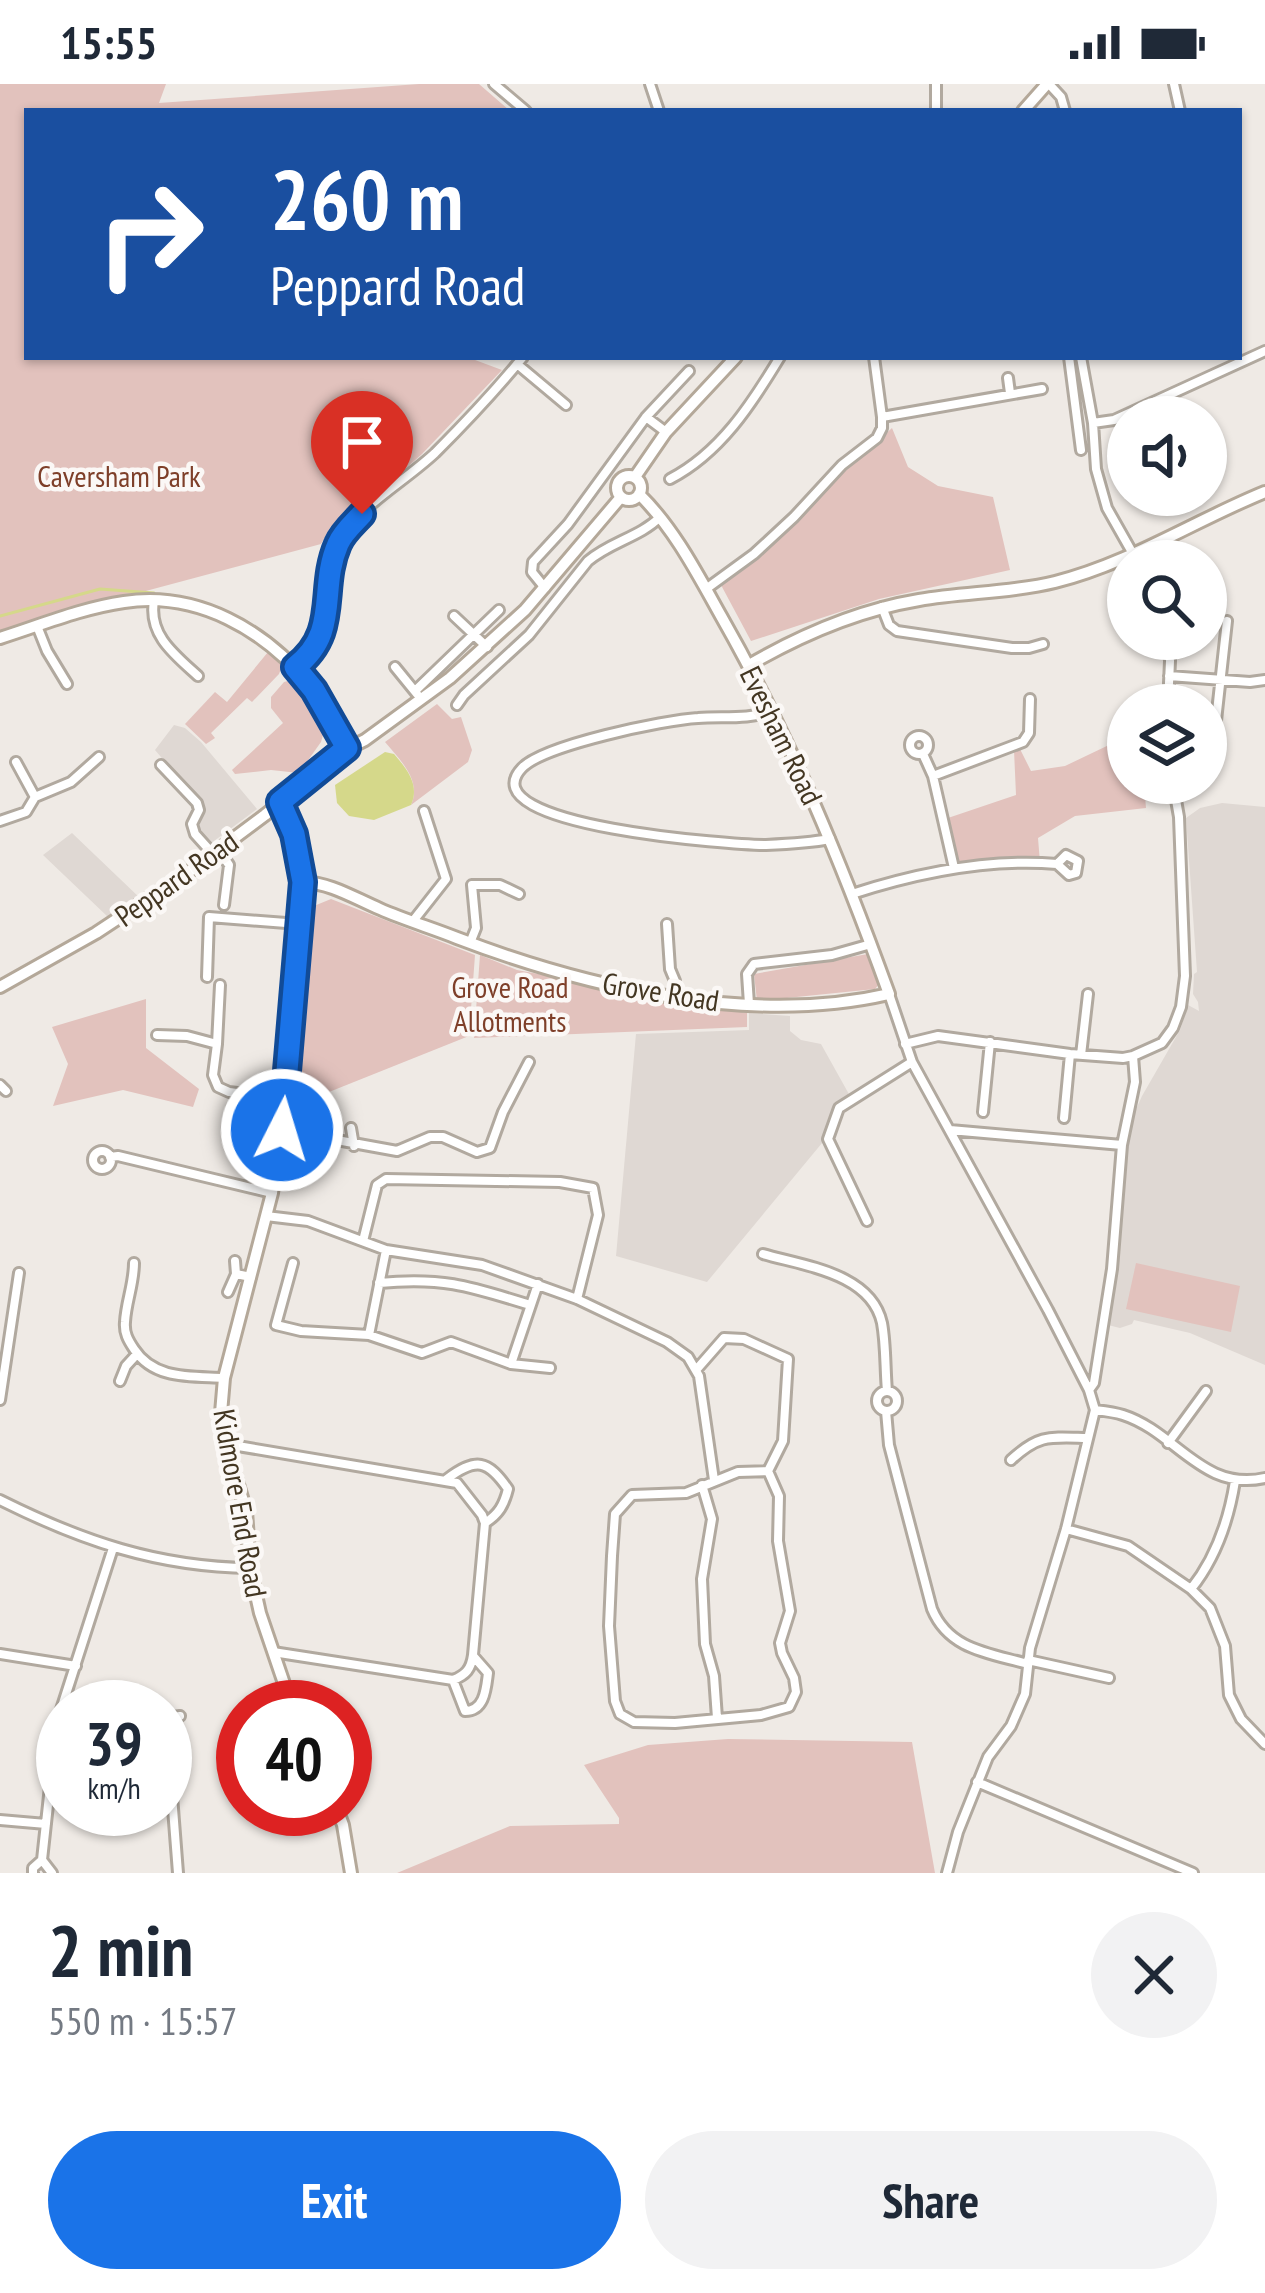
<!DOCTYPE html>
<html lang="en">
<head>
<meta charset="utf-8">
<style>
  :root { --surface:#fff; --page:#f2f2f3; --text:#1f2937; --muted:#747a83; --accent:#1a73e8 }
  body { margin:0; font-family:"PT Sans Narrow",sans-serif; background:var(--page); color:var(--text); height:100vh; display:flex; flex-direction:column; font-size:45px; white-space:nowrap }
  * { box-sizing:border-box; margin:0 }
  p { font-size:39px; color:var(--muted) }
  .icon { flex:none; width:66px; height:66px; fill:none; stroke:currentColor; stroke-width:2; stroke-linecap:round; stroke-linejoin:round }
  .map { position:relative; height:1789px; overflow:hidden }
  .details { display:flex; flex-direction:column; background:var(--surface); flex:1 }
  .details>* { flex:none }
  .hud { position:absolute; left:24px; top:24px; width:1218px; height:252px; border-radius:0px; box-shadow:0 3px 9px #0004; background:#1a4fa0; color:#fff; overflow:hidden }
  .controls { position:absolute; left:1107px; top:312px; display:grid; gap:24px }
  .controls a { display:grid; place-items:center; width:120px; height:120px; border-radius:50%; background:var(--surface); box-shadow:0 3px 9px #0004; font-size:60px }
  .speed { position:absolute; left:36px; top:1596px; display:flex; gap:24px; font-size:60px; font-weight:700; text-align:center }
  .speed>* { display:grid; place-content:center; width:156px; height:156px; border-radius:50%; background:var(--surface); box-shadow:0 3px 9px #0004; line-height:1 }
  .speed small { font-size:30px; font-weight:400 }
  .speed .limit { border:18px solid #d22; background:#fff; color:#111 }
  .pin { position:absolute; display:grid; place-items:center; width:102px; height:102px; color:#fff; margin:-123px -51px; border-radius:50% 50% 50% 0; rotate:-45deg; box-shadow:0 0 12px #0007 }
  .pin .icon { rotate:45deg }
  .me { position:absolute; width:132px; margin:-66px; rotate:5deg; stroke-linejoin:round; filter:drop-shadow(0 0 9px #0008) }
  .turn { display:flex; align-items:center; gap:42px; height:252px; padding:0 48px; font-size:54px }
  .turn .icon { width:156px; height:156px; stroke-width:2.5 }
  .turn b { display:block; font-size:84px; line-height:102px }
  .round { display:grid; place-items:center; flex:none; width:126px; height:126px; border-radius:63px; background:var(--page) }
  .overview { display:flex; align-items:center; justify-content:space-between; height:204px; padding:0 48px }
  h1 { font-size:72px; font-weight:700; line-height:90px }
  .button { display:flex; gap:24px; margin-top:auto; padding:24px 48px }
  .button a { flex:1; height:138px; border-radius:72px; background:var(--accent); color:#fff; font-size:48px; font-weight:700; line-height:138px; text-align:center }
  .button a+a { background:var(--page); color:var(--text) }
  .status { display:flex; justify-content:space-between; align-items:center; height:84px; padding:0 60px; background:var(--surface); direction:ltr }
  .status svg { height:33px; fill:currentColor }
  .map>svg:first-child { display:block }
</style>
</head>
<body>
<div class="status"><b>15:55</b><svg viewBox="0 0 49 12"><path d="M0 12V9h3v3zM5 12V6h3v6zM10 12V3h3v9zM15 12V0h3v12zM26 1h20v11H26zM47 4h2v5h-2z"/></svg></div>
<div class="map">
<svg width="1265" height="1789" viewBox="0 0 1265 1789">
  <rect width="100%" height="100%" fill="#efeae5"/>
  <path fill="#dfd8d3" d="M174,641L185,644L201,658L257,725L210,760L195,741L199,718L155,666Z
    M1222,719L1265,723V1281L1190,1249L1134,1236L1132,1240L1120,1244L1108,1241L1125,1050L1142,1012L1180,946L1188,921L1199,927L1198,918L1193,910L1194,890L1197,888L1186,734L1200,724Z
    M72,749L141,815L108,833L43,771Z
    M749,929L790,932V947L801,956L821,960L850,1012L835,1024L827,1042V1053L707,1198L616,1172L636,950L749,946Z"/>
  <path fill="#e2c2bd" d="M0,0H166L159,19L419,0H479L509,26L27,27V273H467L502,286L422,370L343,440L331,442L321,460L0,546Z
    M892,344L908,383L938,402L993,413L1010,486L879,515L751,557L721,501Z
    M268,568L282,582L279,590L252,618L247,614L211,649L215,654L206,660L185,640L215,608L227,618Z
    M295,595L309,611L326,641L321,658L299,689L271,686L235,690L232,686L283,639L271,624V613L284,598Z
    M437,620L452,635L461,633L472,666L468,678L411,721C422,696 400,676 385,658Z
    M1128,656V699H1144L1146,724L1075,732L1038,754L1040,779L954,784L945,735L1016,711L1014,666L1020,665L1031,687L1065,682L1111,660Z
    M331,815L475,871L469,952L294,1022L309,824Z
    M868,870L880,899L875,905L757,917L754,890Z
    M480,871L517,886L747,929V943L474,954Z
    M146,915V964L199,1005L193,1023L123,1006L53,1022L68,980L52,943Z
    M1136,1179L1240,1202L1231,1248L1126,1225Z
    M728,1655L912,1658L935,1789H397L510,1742L619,1740V1734L584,1681L648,1661Z"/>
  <path fill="#d5d88a" d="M385,668L394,670C407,685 420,701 411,721L374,736L349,732L337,719L335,701Z"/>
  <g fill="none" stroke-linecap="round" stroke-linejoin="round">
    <path stroke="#d5d88a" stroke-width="3" d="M0,532L100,505L154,509"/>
    <defs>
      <path id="street" d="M494,0L526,27
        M650,0L659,27
        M1049,0L1061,13L1065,27
        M1174,0L1180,27
        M936,27V0
        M1069,273L1081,366
        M1081,273L1093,339L1096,385L1107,424L1137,477
        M517,280L566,321
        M1008,294L1010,309
        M646,333L666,348
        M882,333L1042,305
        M1093,339L1114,336L1265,267
        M670,395C720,369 751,321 780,273
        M545,504L532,488L533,478L568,440L646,333L689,287
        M706,505L754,470L794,433L842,381L877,354L882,344V333L874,273
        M154,517C148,551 175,571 198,592
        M882,523L889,541L897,547L1012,564H1029L1043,560
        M454,532L487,563
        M37,542L47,567L67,600
        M1168,555L1170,577L1168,621
        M295,583C347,544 312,492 344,449C368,417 406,396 435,369C465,339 496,306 523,273
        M395,583L417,610
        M1169,592L1250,598L1265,596
        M415,607L499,526
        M457,621L464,611L529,551L588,477C610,458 640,453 660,433
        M771,627C748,636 722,632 698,634C664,636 544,661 522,684C466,743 739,761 766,761C788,760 809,759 830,755
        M910 661a9 9 0 1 1 18 0a9 9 0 1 1-18 0Z
        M923,670L933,692L954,784
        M1212,673L1227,537
        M161,681L197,719L199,726L192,740L195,750L213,770
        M933,692L1023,658L1029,649L1030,615
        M35,713L71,698L99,673
        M0,737L26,728L35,713L16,678
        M219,766L229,781L224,821
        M1066,771L1078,777L1076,789L1069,791L1057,780Z
        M852,810C917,789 987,774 1057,780
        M413,837L446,795L424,727
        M667,840L670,885L675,897L673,912
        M470,859L476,844L472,801H500L519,810
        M207,893L209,833L299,840
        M889,910L912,978L1048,1226L1089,1306L1095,1326L1066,1445L1030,1564L1025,1610L1011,1642L988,1673L958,1748L947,1789
        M749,920L747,890L754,880L832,871L871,860
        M157,951L187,952L217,960L213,991L218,1003L229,1008L285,1015
        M217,960L220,901
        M905,960L938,952L1070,970L1123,974L1133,972L1162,959L1173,944L1181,923L1185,892L1179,733L1173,699
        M1081,971L1088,910
        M0,1001L6,1007
        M983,1028L990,958
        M1064,1034L1070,970
        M351,1044L354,1062
        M282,1046L397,1067L430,1053H443L477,1068L490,1064L503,1028L529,978
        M950,1046L1122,1061
        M93 1076a9 9 0 1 1 18 0a9 9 0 1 1-18 0Z
        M110,1073L118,1072L272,1109
        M266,1132L308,1137L386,1166L482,1181L577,1215L667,1258L688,1273L699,1292L714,1396
        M867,1137L828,1055L839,1024L912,978
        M363,1157L377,1101L386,1095L560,1098L593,1104L598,1131L577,1215
        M763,1170C804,1182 871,1189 882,1239C886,1261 885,1285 887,1307
        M235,1177L236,1190L251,1193
        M134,1179C134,1200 126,1218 125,1238C124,1249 128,1256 134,1265C154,1296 191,1292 224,1294
        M293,1179L276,1241L301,1247L369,1251L422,1269L451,1258L511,1280L538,1200
        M379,1199C443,1193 469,1202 530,1221
        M228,1208L236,1190
        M369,1251L386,1166
        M511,1280L550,1284
        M696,1286L724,1254L744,1255L788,1275L783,1357L768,1387
        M120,1297L126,1282L137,1270
        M1089,1306L1094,1299L1112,1185L1122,1061L1135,998L1133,972
        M877 1317a10 10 0 1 1 20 0a10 10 0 1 1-20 0Z
        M0,1316L19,1189
        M1095,1326C1104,1327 1114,1328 1123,1331C1176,1348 1202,1408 1265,1394
        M886,1327L889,1361L932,1525C949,1566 989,1569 1028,1580
        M1168,1359L1206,1307
        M226,1360L457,1399L482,1431L485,1439L473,1571C471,1585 466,1591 453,1596L273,1568
        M1011,1376C1039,1350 1050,1353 1087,1354
        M768,1387L779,1412L778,1457L790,1527L780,1559L782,1569L794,1594L796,1608L789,1623L761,1631L675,1639L634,1638L620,1630L615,1617L609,1542L612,1472L615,1430L632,1411L686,1409L738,1388Z
        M447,1395C476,1373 488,1376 508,1405C504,1421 499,1430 485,1439
        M702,1401L712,1435L702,1495L705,1560L714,1592L717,1634
        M0,1416C82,1457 158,1483 250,1484
        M1066,1445L1128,1462L1191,1505L1210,1524L1225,1562L1229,1611L1241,1635L1265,1660
        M1191,1505C1215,1475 1229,1435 1235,1397
        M0,1570L76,1582
        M1028,1576L1109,1594
        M453,1596L465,1627C485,1627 486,1604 488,1589L474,1573
        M977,1698L1193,1789
        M0,1736L46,1740
        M33,1789V1784L42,1776
        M52,1789L42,1776L57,1638L113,1464
        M178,1789L166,1634L180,1632"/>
      <path id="secondary" d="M1023,27L1047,0
        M617 404a12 12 0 1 1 24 0a12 12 0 1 1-24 0Z
        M635,393L666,348L736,273
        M0,554C41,541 82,524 124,518C198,507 265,546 310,601C325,620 332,645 347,665
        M749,581C801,551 859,526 919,516C964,508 1011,509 1055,498C1128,480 1196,436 1265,408
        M281,718L294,750L303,798L285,1015L272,1109L224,1294L221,1329L226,1360L246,1427L250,1484L260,1529L292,1623
        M303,798C331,799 354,814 380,825C405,836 432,844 457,854C588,904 751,942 889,910C842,780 790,653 721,532C698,491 674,444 639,410
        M0,903L96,849L190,787L265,731L347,665L365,656L450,594L525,526L621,413
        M337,1725L343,1741L351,1789"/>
    </defs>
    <use href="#street" stroke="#b1a99f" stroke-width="14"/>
    <use href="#secondary" stroke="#b4a899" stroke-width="16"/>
    <use href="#street" stroke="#fff" stroke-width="8"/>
    <use href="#secondary" stroke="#fff" stroke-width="10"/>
  </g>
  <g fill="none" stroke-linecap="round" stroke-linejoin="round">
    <defs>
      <path id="route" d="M282,1046L303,798L294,750L280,718L347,664L314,606L295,583C341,548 318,505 338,460C343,448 354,439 362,430"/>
    </defs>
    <use href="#route" stroke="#114b97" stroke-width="30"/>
    <use href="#route" stroke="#1a73e8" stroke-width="21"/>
  </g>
  <g text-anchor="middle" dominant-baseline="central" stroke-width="9" stroke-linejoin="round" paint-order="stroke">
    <g font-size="30" fill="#7e3f29" stroke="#fbf8f6">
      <text x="119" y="391">Caversham Park</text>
      <text x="510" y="902">Grove Road<tspan x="510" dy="34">Allotments</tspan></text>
    </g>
    <g font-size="30" fill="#433622" stroke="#fbf8f6">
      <text transform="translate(782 651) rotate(64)">Evesham Road</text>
      <text transform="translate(176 794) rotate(-35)">Peppard Road</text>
      <text transform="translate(661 907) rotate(9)">Grove Road</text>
      <text transform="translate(241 1419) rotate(80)">Kidmore End Road</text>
    </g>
  </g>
</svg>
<div class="controls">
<a><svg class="icon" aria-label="sound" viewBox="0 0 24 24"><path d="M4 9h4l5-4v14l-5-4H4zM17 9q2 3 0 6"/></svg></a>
<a><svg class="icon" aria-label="search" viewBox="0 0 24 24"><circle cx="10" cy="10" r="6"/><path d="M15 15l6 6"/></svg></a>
<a><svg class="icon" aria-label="layers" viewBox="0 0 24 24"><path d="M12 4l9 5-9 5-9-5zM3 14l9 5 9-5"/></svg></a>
</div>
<div class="speed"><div>39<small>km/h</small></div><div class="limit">40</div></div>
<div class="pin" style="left:362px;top:430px;background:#d93025"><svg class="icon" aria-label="arrive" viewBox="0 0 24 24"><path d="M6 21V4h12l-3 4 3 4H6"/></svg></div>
<svg class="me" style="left:282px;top:1046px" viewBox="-20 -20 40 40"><circle r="17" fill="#1a73e8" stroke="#fff" stroke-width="3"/><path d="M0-11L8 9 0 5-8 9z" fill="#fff"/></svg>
<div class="hud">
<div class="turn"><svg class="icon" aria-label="right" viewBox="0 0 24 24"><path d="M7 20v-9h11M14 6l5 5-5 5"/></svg><div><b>260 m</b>Peppard Road</div></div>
</div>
</div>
<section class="details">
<div class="overview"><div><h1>2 min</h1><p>550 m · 15:57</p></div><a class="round"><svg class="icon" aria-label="close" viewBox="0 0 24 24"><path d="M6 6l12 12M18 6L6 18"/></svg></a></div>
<div class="button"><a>Exit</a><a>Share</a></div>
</section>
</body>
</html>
